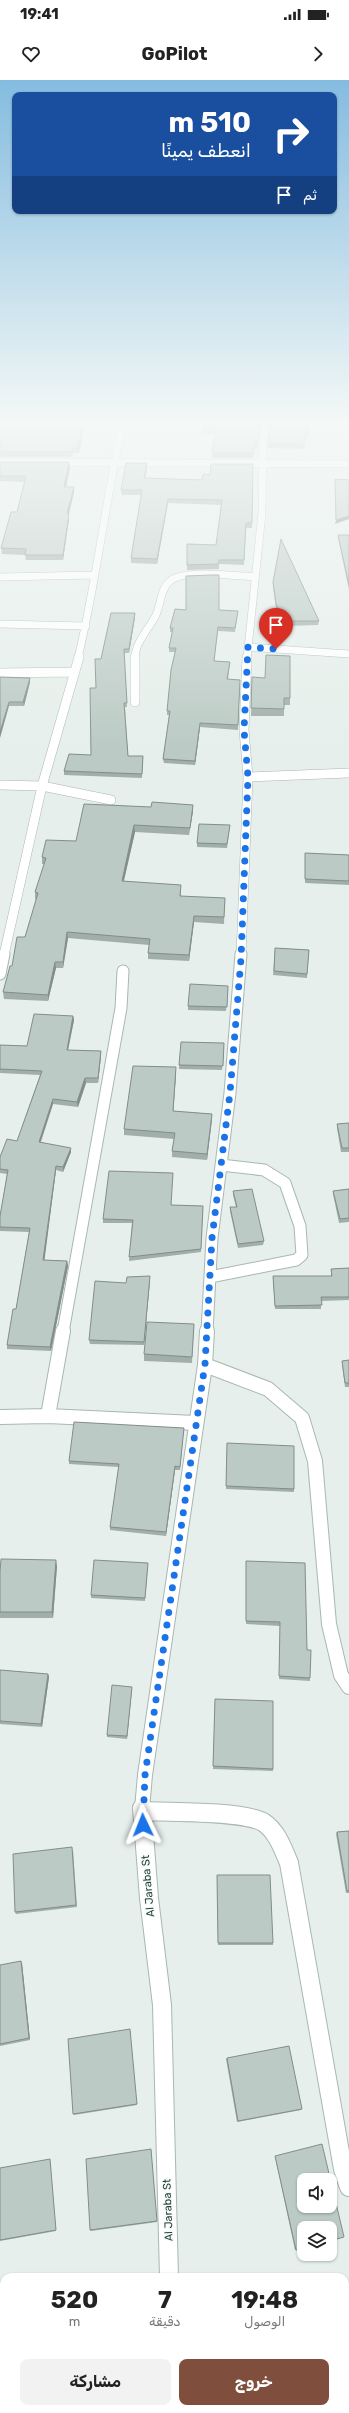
<!DOCTYPE html>
<html lang="ar">
<head>
<meta charset="utf-8">
<style>
  :root { --surface:#fff; --page:#f2f2f2; --text:#222; --muted:#767676; --accent:#804e3d }
  body { margin:0; font-family:Rubik,"Noto Naskh Arabic",sans-serif; background:var(--page); color:var(--text); direction:rtl; height:100vh; display:flex; flex-direction:column; font-size:15px; white-space:nowrap }
  * { box-sizing:border-box; margin:0 }
  p { font-size:13px; color:var(--muted) }
  .icon { flex:none; width:22px; height:22px; fill:none; stroke:currentColor; stroke-width:2; stroke-linecap:round; stroke-linejoin:round }
  .map { position:relative; flex:1; overflow:hidden; direction:ltr }
  .sheet { position:absolute; left:0px; top:2193px; width:349px; height:140px; display:flex; flex-direction:column; background:var(--surface); border-radius:12px 12px 0 0; box-shadow:0 1px 3px #0004; direction:rtl }
  .sheet>* { flex:none }
  .top-card { position:absolute; left:12px; top:12px; width:325px; height:122px; border-radius:8px; box-shadow:0 1px 3px #0004; direction:rtl; background:#1a4fa0; color:#fff; overflow:hidden }
  .buttons { position:absolute; left:297px; top:2093px; display:grid; gap:8px }
  .buttons a { display:grid; place-items:center; width:40px; height:40px; border-radius:8px; background:var(--surface); box-shadow:0 1px 3px #0004; font-size:20px }
  .pin { position:absolute; display:grid; place-items:center; width:34px; height:34px; color:#fff; margin:-41px -17px; border-radius:50% 50% 50% 0; rotate:-45deg; box-shadow:0 0 4px #0007 }
  .pin .icon { rotate:45deg }
  .me { position:absolute; width:44px; margin:-22px; rotate:358deg; stroke-linejoin:round; filter:drop-shadow(0 0 3px #0008) }
  .turn { display:flex; align-items:center; gap:14px; height:84px; padding:0 20px; font-size:18px }
  .turn .icon { width:52px; height:52px; stroke-width:2.5 }
  .turn b { display:block; font-size:28px; line-height:34px }
  .then { display:flex; align-items:center; height:38px; padding:0 20px; background:#0003; gap:8px; font-size:15px }
  .eta { display:flex; justify-content:space-evenly; align-items:center; height:68px; text-align:center }
  .eta b { font-size:24px; font-weight:700; line-height:28px }
  .button { display:flex; gap:8px; margin-top:auto; padding:8px 20px }
  .button a { flex:1; height:46px; border-radius:8px; background:var(--accent); color:#fff; font-size:16px; font-weight:700; line-height:46px; text-align:center }
  .button a+a { background:var(--page); color:var(--text) }
  .status { display:flex; justify-content:space-between; align-items:center; height:28px; padding:0 20px; background:var(--surface); direction:ltr }
  .status svg { height:11px; fill:currentColor }
  header { display:flex; justify-content:space-between; align-items:center; height:52px; padding:0 20px; background:var(--surface); font-size:18px; font-weight:700 }
  .map>svg:first-child { display:block }
</style>
</head>
<body>
<div class="status"><b>19:41</b><svg viewBox="0 0 49 12"><path d="M0 12V9h3v3zM5 12V6h3v6zM10 12V3h3v9zM15 12V0h3v12zM26 1h20v11H26zM47 4h2v5h-2z"/></svg></div>
<header><svg class="icon" aria-label="forward" viewBox="0 0 24 24"><path d="M9 5l7 7-7 7"/></svg>GoPilot<svg class="icon" aria-label="heart" viewBox="0 0 24 24"><path d="M12 20l-8-8c-3-5 5-10 8-4 3-6 11-1 8 4z"/></svg></header>
<div class="map">
<svg width="349" height="2333" viewBox="0 0 349 2333">
  <rect width="100%" height="100%" fill="#e6efeb"/>
  <g fill="none" stroke-linecap="round" stroke-linejoin="round">
    <defs>
      <path id="street-far4" d="M0,382L349,384
        M0,497L94,495
        M0,544L86,546
        M248,567L349,574
        M78,578C97,500 105,421 123,343
        M135,578C135,563 148,550 155,537C161,526 160,509 170,501C184,489 236,496 255,497
        M247,578L262,433L263,364L266,343"/>
      <path id="street-far3" d="M135,577V622
        M0,593L75,592
        M248,697L349,693
        M0,705L42,706L111,720
        M4,875L42,706L79,577
        M241,875L248,697L244,650L247,577"/>
      <path id="street-far2" d="M0,894L4,874
        M210,1197L296,1180L302,1175L300,1146L285,1103L264,1090L221,1085
        M63,1252L121,928L123,891
        M207,1252L212,1158L230,1013L241,874"/>
      <path id="street-far1" d="M205,1285L268,1309L302,1338L315,1381L329,1544L341,1595L349,1607
        M48,1336L63,1251
        M0,1337L48,1336L195,1343
        M142,1729L145,1695L205,1285L207,1251"/>
      <path id="street" d="M142,1728L149,1818L162,1925L169,2197
        M142,1731C168,1732 243,1731 263,1742C277,1751 283,1769 289,1783L343,2089L349,2107
        M173,2329V2333"/>
    </defs>
    <use href="#street-far4" stroke="#a8b8b2" stroke-width="8"/>
    <use href="#street-far3" stroke="#a8b8b2" stroke-width="10"/>
    <use href="#street-far2" stroke="#a8b8b2" stroke-width="13"/>
    <use href="#street-far1" stroke="#a8b8b2" stroke-width="16"/>
    <use href="#street" stroke="#a8b8b2" stroke-width="20"/>
    <use href="#street-far4" stroke="#fff" stroke-width="7"/>
    <use href="#street-far3" stroke="#fff" stroke-width="9"/>
    <use href="#street-far2" stroke="#fff" stroke-width="11"/>
    <use href="#street-far1" stroke="#fff" stroke-width="14"/>
    <use href="#street" stroke="#fff" stroke-width="18"/>
  </g>
  <path fill="#a1aea9" d="M0,343L82,346L83,352L79,373H73L72,377H0Z
    M204,343H261L258,368H254L253,378H212L215,354H203Z
    M271,343L309,353L308,359H305L304,369L268,368Z
    M0,382L70,387L66,407H74V412L69,433V439L63,480H26L25,475L2,474L1,468L17,432L25,402L0,401Z
    M253,384L252,448H246L244,485L219,484V489L187,490V464L216,465L221,425L168,423L157,484L131,483V478L141,415H122L121,410L147,388L145,398L202,400L210,395Z
    M338,455H349V510L338,458Z
    M273,502L319,541L318,545L284,546L276,528L273,506Z
    M186,530H219L238,531L235,552L218,551L214,581L230,582L228,599L240,600L238,650L200,647L195,685L164,683L163,679L169,635H167V631L175,572H169V568L172,552H170V548Z
    M135,533V537L129,573H124L127,627H125L128,676L143,680L142,698L64,695V691L91,675L96,608Z
    M0,597L30,602L24,626H9Z
    M252,597L290,618V625H284V636H251Z
    M193,725V731L189,755L135,752L124,801L181,811V817L225,818L224,844L194,842L189,881L148,879V873L149,865L68,858L63,888H56L48,921L4,919L3,912L12,886L25,857L36,819H35V812L44,784H42V777L151,727Z
    M230,745L227,768L197,767V763Z
    M305,773L349,775V805L305,803Z
    M275,868L309,870L307,898L273,895Z
    M228,906L226,931L188,930V926Z
    M73,936L74,940L68,970L101,971V976L98,1003H86L78,1027L53,1024L41,1062L71,1072L63,1092L56,1090L44,1180L67,1181L68,1186L51,1271L7,1269V1265L16,1229L29,1152L0,1151V1136L7,1094L0,1093V1077L17,1061L40,995L0,993V965L27,966Z
    M224,963L222,990L179,989V985Z
    M176,994L173,1031L212,1034L207,1080L172,1077V1071L174,1059L124,1055V1049Z
    M349,1043V1072H341L337,1048V1044Z
    M349,1109V1142L339,1143L333,1114V1111Z
    M233,1111L264,1161L263,1165L238,1168L230,1131V1127H236L233,1115Z
    M171,1125L203,1126L201,1172L129,1181L132,1143H103V1139Z
    M349,1188V1220L321,1221V1229H275L273,1200V1196H331V1189Z
    M150,1200L144,1265L90,1264L89,1260L126,1203Z
    M194,1244L192,1283L144,1281V1274Z
    M349,1280V1307H345L342,1284V1281Z
    M184,1348L180,1390H175L166,1456L110,1450V1447L119,1387L69,1384V1381Z
    M227,1363L294,1409V1412L226,1409Z
    M246,1485L307,1570L310,1598V1601L279,1599L280,1546L246,1544Z
    M57,1486L53,1538H0V1492Z
    M148,1486L145,1521L91,1518V1515Z
    M0,1590L48,1594L49,1597L42,1647L0,1644Z
    M132,1607L127,1659L107,1657V1655Z
    M215,1619L273,1689V1691L213,1689Z
    M349,1751V1813H346L336,1754L337,1752Z
    M73,1770L77,1827L16,1834L15,1832Z
    M217,1797L273,1863V1865H218Z
    M21,1881L22,1883L30,1960L0,1966V1885Z
    M130,1949L137,2025L74,2035L73,2034Z
    M227,1978L302,2029L301,2030L237,2042L226,1979Z
    M151,2069L157,2142L91,2151L90,2150Z
    M275,2076L343,2158L304,2148V2168L295,2170L275,2077Z
    M50,2080L56,2151L0,2161V2088Z"/>
  <path fill="#838d89" d="M82,346L83,352L79,373L78,368Z
    M69,382L70,387L65,412L64,407Z
    M147,383V388L144,403V398Z
    M74,407V412L69,433V439L63,480V475L67,433Z
    M168,419V423L157,484V479Z
    M349,436V439L335,444L336,440Z
    M135,533V537L129,573V569Z
    M30,598V602L24,626L23,622Z
    M9,622V626L0,658V652Z
    M200,643V647L195,685V681Z
    M193,725V731L189,755L190,748Z
    M134,745L135,752L122,808V801Z
    M194,836V842L189,881V875Z
    M67,852L68,858L63,888V882Z
    M55,882L56,888L48,921V915Z
    M73,936L74,940L67,975V970Z
    M101,971V976L98,1003V998Z
    M176,987V994L173,1037V1031Z
    M85,998L86,1003L78,1027L77,1022Z
    M53,1019V1024L39,1066V1062Z
    M212,1034V1040L207,1080V1074Z
    M71,1068V1072L63,1092V1087Z
    M56,1086V1090L44,1184L43,1180Z
    M67,1181L68,1186L51,1271L50,1267Z
    M150,1196V1200L144,1265V1262Z
    M175,1386V1390L166,1456V1452Z
    M56,1480L57,1486L53,1538L52,1532Z
    M48,1594L49,1597L42,1647L41,1644Z
    M132,1607V1609L127,1659V1656Z
    M21,1881L22,1883L30,1960L29,1958Z"/>
  <path fill="#bbcac4" stroke="#838d89" fill-rule="evenodd" d="M0,343H62L61,346H82L78,368H72V372H0Z
    M204,343H261L258,362H254V373H212L216,349H203Z
    M271,343H308L309,353H305L304,364L268,363Z
    M0,382H69L64,407H74L67,433H69L63,475H25L26,469L1,468L11,432H17L26,396H0Z
    M126,383H147L144,398L202,400L203,394L210,395L211,384H253L252,443H246L244,480H219V484L187,485V464L216,465L222,420L168,419L157,479L131,478L142,410H121Z
    M335,399L349,400V436L336,440Z
    M338,455H349V505Z
    M281,459L319,541H284L276,524L273,502Z
    M211,495H219V530L238,531L235,548L218,547L214,581L230,582L227,599L240,600L238,645L200,643L195,681L163,679L170,631H167L171,590L176,568H169L173,548H170L175,529L186,530V496Z
    M111,533H135L129,569H124L127,623H124L128,676H143L142,694L64,691L69,674L91,675L90,608H96L95,579H101Z
    M266,575L290,576V618H284V629L251,628L252,597L265,598Z
    M0,597L30,598L23,622H9L0,652Z
    M152,722L193,725L190,748L134,745L122,801L181,805L180,816L225,818L224,837L194,836L189,875L148,873L150,859L67,852L63,882H55L48,915L3,912L10,886H12L17,857H25L38,813L35,812L46,778L42,777L46,760L76,761L84,724L151,727Z
    M199,744L230,745L227,764L197,763Z
    M305,773L349,775V801L305,799Z
    M275,868L309,870L307,894L274,891Z
    M190,904L228,906L227,927L188,926Z
    M34,934L73,936L67,970L101,971L98,998H85L77,1022L53,1019L39,1062L71,1068L63,1087L56,1086L43,1180L67,1181L50,1267L7,1265L13,1229H16L30,1148L0,1147V1136L8,1090L0,1089V1077L7,1059L17,1061L42,991L0,989V965L27,966Z
    M181,962L224,963L223,986L179,985Z
    M133,986L176,987L173,1031L212,1034L207,1074L172,1071L175,1053L124,1049Z
    M349,1043V1068H342L337,1044Z
    M109,1091L173,1093L171,1125L203,1126L201,1169L129,1177L133,1140L103,1139Z
    M252,1109L264,1161L238,1164L230,1127H237L233,1111Z
    M349,1109V1138L340,1139L333,1111Z
    M349,1188V1217H321L322,1225L275,1226L273,1196H332L331,1189Z
    M150,1196L144,1262L89,1260L95,1201L126,1203L127,1197Z
    M147,1242L194,1244L192,1277L144,1274Z
    M349,1280V1303H345L342,1281Z
    M74,1342L184,1348L180,1387L175,1386L166,1452L110,1447L119,1384L69,1381Z
    M227,1363L294,1366V1409L226,1406Z
    M1,1479L56,1480L52,1532H0V1492Z
    M94,1480L148,1483L145,1518L91,1515Z
    M246,1481L305,1483L307,1570H311L310,1598L279,1596L280,1542L246,1541Z
    M0,1590L48,1594L41,1644L0,1641Z
    M112,1605L132,1607L127,1656L107,1655Z
    M215,1619L273,1621V1689L213,1686Z
    M349,1751V1811H347L337,1752Z
    M72,1767L76,1825L15,1832L13,1774Z
    M217,1795H270L273,1863H218Z
    M21,1881L29,1958L0,1964V1885Z
    M130,1949L137,2024L73,2034L68,1959Z
    M289,1966L302,2029L238,2041L227,1978Z
    M322,2064L344,2157L330,2161V2148H304V2168L296,2170L275,2076ZM304,2100H330V2126H304Z
    M151,2069L157,2141L90,2150L86,2079Z
    M50,2079L56,2150L0,2160V2088Z
    M59,2194L60,2197H41Z
    M349,2248V2333H269L268,2329H345V2249Z
    M10,2329H113V2333H10Z"/>
  <linearGradient id="sky" x2="0" y2="1"><stop stop-color="#84bce0"/><stop offset="0.51" stop-color="#f4f8f6"/><stop offset="1" stop-color="#f4f8f6" stop-opacity="0"/></linearGradient>
  <rect width="349" height="670" fill="url(#sky)"/>
  <g fill="none" stroke-linecap="round" stroke-linejoin="round">
    <path stroke="#1a73e8" stroke-width="7" stroke-dasharray="0 12.6" d="M143,1745L145,1695L205,1284L212,1158L230,1013L241,879L248,697L244,650L248,567L276,569"/>
  </g>
  <g text-anchor="middle" dominant-baseline="central" stroke-width="3" stroke-linejoin="round" paint-order="stroke">
    <g font-size="11" fill="#24423a" stroke="#f7fbf9">
      <text transform="translate(148 1806) rotate(-95)">Al Jaraba St</text>
      <text transform="translate(168 2130) rotate(-92)">Al Jaraba St</text>
    </g>
  </g>
</svg>
<div class="buttons">
<a><svg class="icon" aria-label="sound" viewBox="0 0 24 24"><path d="M4 9h4l5-4v14l-5-4H4zM17 9q2 3 0 6"/></svg></a>
<a><svg class="icon" aria-label="layers" viewBox="0 0 24 24"><path d="M12 4l9 5-9 5-9-5zM3 14l9 5 9-5"/></svg></a>
</div>
<div class="pin" style="left:276px;top:569px;background:#d93025"><svg class="icon" aria-label="arrive" viewBox="0 0 24 24"><path d="M6 21V4h12l-3 4 3 4H6"/></svg></div>
<svg class="me" style="left:143px;top:1745px" viewBox="-20 -20 40 40"><path d="M0-17L14 15 0 8-14 15z" fill="#1a73e8" stroke="#fff" stroke-width="4"/></svg>
<div class="top-card">
<div class="turn"><svg class="icon" aria-label="right" viewBox="0 0 24 24"><path d="M7 20v-9h11M14 6l5 5-5 5"/></svg><div><b>510 m</b>انعطف يمينًا</div></div>
<div class="then">ثم<svg class="icon" aria-label="arrive" viewBox="0 0 24 24"><path d="M6 21V4h12l-3 4 3 4H6"/></svg></div>
</div>
<section class="sheet">
<div class="eta">
<div><b>19:48</b><p>الوصول</p></div>
<div><b>7</b><p>دقيقة</p></div>
<div><b>520</b><p>m</p></div>
</div>
<div class="button"><a>خروج</a><a>مشاركة</a></div>
</section>
</div>
</body>
</html>
